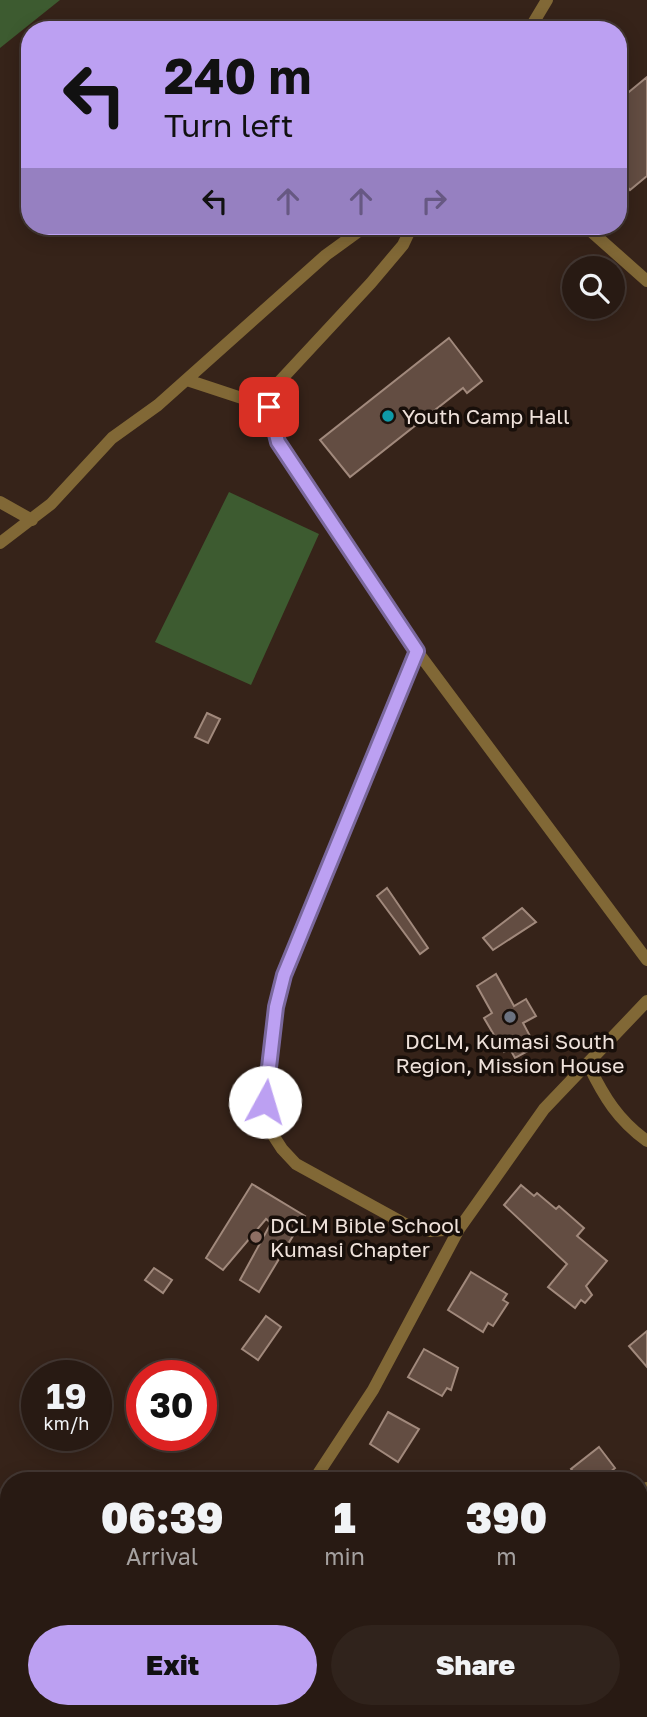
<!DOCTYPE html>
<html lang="en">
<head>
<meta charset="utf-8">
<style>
  :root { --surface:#281a13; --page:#30231c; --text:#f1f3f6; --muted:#a5a1a0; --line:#443833; --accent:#bca0f2 }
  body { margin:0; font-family:"Golos Text",sans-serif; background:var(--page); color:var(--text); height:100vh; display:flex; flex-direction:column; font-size:26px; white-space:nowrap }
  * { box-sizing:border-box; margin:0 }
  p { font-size:23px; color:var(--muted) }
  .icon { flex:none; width:38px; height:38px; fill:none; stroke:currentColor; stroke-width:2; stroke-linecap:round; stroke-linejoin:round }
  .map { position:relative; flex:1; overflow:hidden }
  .sheet { position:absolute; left:0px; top:1472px; width:648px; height:247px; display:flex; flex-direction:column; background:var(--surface); border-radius:28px 28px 0 0; box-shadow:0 4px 18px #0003,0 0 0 2px var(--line) }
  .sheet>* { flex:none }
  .top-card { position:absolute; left:21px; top:21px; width:606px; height:214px; border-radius:28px; box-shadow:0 4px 18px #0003,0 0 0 2px var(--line); background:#bca0f2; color:#111; overflow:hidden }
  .fabs { position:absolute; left:562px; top:256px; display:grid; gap:14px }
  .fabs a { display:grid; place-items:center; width:63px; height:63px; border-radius:50%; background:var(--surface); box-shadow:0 4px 18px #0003,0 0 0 2px var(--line); font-size:35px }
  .speed { position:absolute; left:21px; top:1360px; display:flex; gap:14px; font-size:35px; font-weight:700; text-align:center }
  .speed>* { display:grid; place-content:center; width:91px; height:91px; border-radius:50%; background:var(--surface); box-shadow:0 4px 18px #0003,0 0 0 2px var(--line); line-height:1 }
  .speed small { font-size:18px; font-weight:400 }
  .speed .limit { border:10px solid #d22; background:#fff; color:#111 }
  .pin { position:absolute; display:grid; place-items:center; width:60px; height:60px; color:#fff; margin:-30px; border-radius:14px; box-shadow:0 4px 10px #0006 }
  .me { position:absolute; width:77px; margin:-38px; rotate:6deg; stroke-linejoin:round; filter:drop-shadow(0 0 5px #0008) }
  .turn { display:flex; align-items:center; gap:24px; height:147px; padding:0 28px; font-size:32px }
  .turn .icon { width:91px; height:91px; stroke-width:2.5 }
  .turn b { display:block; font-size:49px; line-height:60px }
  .lanes { display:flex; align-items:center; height:66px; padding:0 28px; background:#0003; justify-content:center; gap:35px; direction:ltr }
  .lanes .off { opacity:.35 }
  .eta { display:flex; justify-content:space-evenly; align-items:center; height:119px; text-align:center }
  .eta b { font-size:42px; font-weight:800; line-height:49px }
  .primary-button { display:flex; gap:14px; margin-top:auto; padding:14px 28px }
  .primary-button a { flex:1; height:80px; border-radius:42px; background:var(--accent); color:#111; font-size:28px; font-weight:800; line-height:80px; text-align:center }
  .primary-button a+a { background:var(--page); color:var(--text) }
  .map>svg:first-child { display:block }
</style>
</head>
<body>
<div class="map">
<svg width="647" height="1717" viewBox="0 0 647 1717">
  <rect width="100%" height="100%" fill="#362319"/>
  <path fill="#3d5b30" d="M0,0H60L0,48Z
    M229,492L319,534L251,685L155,642Z"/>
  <path fill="#634d42" stroke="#a1897c" stroke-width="2" d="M647,77V176L630,190L618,175V101Z
    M449,338L482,381L467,393L463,388L350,477L320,440Z
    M207,713L220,719L208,743L195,737Z
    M387,888L428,948L420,954L377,896Z
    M522,908L536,922L493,950L483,938Z
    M496,974L514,1006L526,999L536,1016L523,1023L530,1036L523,1040L530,1050L515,1058L510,1049L504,1052L484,1018L492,1013L477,986Z
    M252,1184L305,1216L259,1292L240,1280L271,1223L266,1219L223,1270L206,1258Z
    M521,1185L534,1196L537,1193L556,1209L559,1206L584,1228L577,1236L607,1261L586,1286L592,1295L585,1303L581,1300L575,1308L548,1287L567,1264L504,1205Z
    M154,1268L172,1280L163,1293L145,1280Z
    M471,1272L507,1294L503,1300L508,1303L493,1326L488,1323L483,1332L448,1310Z
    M266,1316L281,1327L258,1360L242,1349Z
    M647,1331V1367L629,1346Z
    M424,1349L458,1368L451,1390L447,1388L442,1396L408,1377Z
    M388,1412L419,1429L398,1462L370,1444Z
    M599,1447L615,1468L609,1473L615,1480H580L571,1469Z"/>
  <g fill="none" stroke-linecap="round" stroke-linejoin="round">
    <path stroke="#816836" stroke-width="12" d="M529,30L547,0
      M412,226L403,245L371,283L279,382L269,407L278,442L417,651L647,960
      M585,226L647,281
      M187,380L269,407
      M0,502L32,520
      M0,543L51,504L112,438L158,405L326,255L366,226
      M417,651L284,975L276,1007L265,1115L271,1132L282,1149L296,1164L407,1225L430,1231L459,1229
      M589,1066C604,1097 618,1120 647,1141
      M314,1480L373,1390L459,1229L544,1109L647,1001
      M639,1494L647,1488
      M302,1710L307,1717
      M141,1717L145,1710
      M626,1717L637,1710"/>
  </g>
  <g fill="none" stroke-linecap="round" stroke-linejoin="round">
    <defs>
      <path id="route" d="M265,1102L276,1007L284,975L417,651L278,442L269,407"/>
    </defs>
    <use href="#route" stroke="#7a689d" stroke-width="18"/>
    <use href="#route" stroke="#bca0f2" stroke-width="12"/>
  </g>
  <circle fill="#0f9aa8" stroke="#180f0a" stroke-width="2.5" cx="388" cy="416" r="7"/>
  <circle fill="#6b7280" stroke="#180f0a" stroke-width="2.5" cx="510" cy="1017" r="7"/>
  <circle fill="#8d6e63" stroke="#180f0a" stroke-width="2.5" cx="256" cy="1237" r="7"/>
  <g text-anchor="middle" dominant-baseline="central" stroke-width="7" stroke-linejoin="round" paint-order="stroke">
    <g font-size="21" fill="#eee1da" stroke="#180f0a" text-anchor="start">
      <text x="402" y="416">Youth Camp Hall</text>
      <text x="510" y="1041" text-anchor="middle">DCLM, Kumasi South<tspan x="510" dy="24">Region, Mission House</tspan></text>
      <text x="270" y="1225">DCLM Bible School<tspan x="270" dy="24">Kumasi Chapter</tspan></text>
    </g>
  </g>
</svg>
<div class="fabs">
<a><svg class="icon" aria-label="search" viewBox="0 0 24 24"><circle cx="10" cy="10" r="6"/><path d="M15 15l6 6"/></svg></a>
</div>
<div class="speed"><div>19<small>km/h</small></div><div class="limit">30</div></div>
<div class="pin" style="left:269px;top:407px;background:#d93025"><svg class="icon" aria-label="arrive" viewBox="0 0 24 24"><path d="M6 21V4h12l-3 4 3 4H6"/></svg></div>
<svg class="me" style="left:265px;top:1102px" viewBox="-20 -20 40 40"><circle r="19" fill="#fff"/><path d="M0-13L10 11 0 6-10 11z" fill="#bca0f2"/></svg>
<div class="top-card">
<div class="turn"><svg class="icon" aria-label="left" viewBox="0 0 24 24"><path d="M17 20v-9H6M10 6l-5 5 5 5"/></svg><div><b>240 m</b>Turn left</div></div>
<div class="lanes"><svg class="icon" aria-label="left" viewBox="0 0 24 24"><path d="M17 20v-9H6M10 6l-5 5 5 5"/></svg><svg class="icon off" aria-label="ahead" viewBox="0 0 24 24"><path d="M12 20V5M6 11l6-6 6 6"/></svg><svg class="icon off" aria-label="ahead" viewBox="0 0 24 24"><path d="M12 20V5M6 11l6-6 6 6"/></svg><svg class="icon off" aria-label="right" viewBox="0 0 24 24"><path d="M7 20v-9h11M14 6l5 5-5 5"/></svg></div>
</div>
<section class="sheet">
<div class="eta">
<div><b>06:39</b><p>Arrival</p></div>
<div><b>1</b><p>min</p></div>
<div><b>390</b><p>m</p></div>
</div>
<div class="primary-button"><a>Exit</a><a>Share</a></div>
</section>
</div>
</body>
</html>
